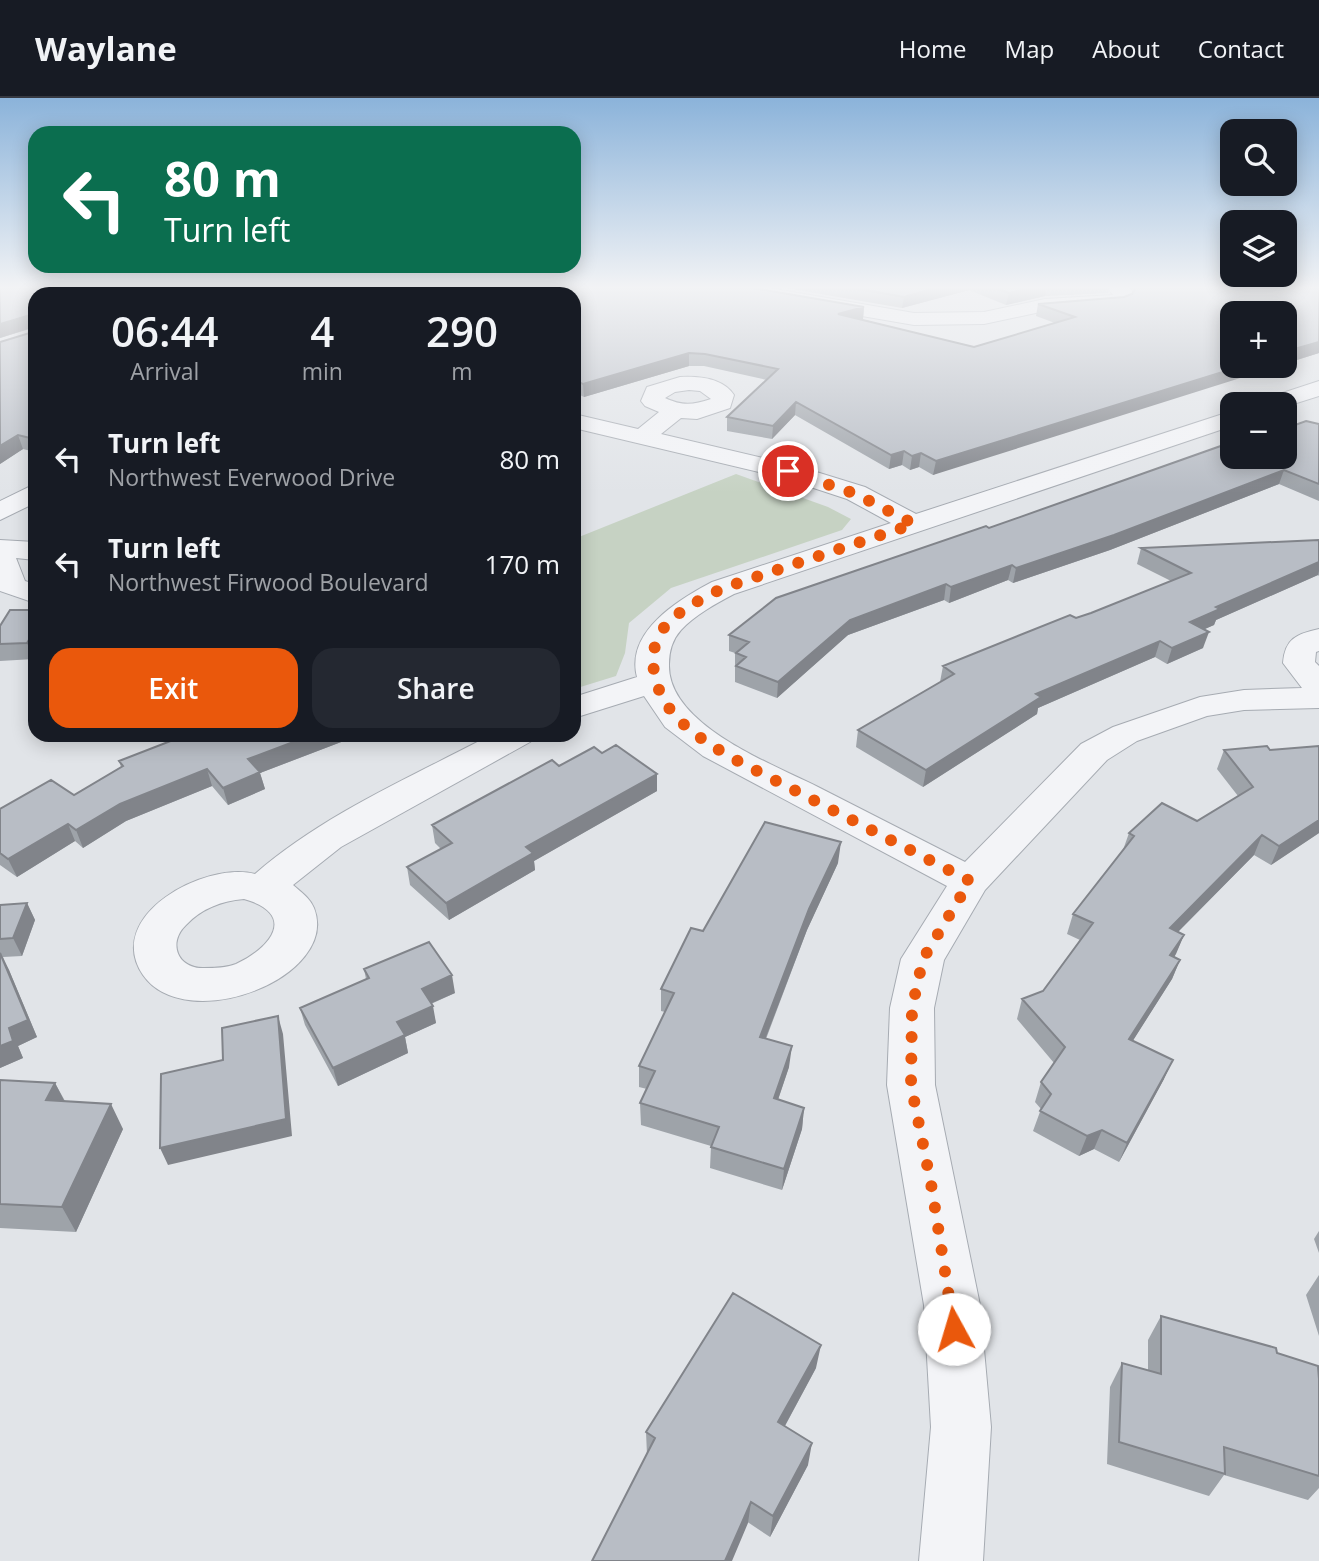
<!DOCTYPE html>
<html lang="en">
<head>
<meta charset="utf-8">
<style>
  :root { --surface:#171b24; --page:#242831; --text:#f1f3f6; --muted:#9ea1a6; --line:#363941; --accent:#ea580c }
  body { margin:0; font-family:"Open Sans",sans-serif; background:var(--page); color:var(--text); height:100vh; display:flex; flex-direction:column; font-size:26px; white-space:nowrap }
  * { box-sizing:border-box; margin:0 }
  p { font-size:23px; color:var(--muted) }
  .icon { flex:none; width:38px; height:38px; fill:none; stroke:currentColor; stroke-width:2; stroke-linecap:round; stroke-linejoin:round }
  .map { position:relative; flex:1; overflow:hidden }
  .panel { position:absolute; left:28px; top:189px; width:553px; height:455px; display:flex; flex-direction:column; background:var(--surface); border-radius:21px; box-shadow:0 4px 18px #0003 }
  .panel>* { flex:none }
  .top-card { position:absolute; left:28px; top:28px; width:553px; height:147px; border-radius:21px; box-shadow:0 4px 18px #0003; background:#0b6e4f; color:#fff; overflow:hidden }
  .controls { position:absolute; left:1220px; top:21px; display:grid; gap:14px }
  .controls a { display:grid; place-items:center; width:77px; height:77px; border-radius:14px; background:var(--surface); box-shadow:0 4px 18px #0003; font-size:35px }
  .pin { position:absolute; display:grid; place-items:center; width:60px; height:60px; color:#fff; margin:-30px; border:4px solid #fff; border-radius:50%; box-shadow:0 2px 7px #0007 }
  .me { position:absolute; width:77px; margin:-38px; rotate:354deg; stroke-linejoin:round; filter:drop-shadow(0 0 5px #0008) }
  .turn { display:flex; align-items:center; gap:24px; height:147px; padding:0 21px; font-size:32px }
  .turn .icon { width:91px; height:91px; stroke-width:2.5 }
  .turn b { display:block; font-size:49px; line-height:60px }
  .eta { display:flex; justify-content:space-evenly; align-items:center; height:119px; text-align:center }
  .eta b { font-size:42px; font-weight:600; line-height:49px }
  .cta { display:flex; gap:14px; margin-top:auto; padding:14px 21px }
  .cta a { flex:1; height:80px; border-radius:21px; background:var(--accent); color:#fff; font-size:28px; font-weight:600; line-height:80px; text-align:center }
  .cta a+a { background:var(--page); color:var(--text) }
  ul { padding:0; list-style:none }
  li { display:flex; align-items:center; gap:21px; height:105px; padding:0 21px }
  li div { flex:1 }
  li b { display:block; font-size:26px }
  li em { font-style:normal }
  header { display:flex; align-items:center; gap:42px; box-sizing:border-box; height:98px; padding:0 35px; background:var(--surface); border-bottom:2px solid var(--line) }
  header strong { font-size:33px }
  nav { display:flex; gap:38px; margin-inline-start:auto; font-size:24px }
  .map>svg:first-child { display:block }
</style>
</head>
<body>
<header>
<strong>Waylane</strong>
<nav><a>Home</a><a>Map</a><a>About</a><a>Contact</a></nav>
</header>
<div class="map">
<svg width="1319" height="1463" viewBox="0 0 1319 1463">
  <rect width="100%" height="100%" fill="#e1e4e8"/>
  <path fill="#c6d2c3" d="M736,376L828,409L851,421L842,432L671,490L629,525L625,555L616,578L574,591V441Z"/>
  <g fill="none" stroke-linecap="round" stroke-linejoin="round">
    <defs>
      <path id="minor" d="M419,190H439L438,196H418Z
        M482,190H634C624,202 497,196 471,196L474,192Z
        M725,190H769L914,215L984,214L1045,201L1113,197L1108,190H1129L1135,197L1127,206L1120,208L1045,213L984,226L914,227L734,196Z
        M680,279C699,278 723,280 734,297L730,310L697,321L681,320L661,336L797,368L865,389L916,416L1232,313V328L734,496C715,506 695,517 681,532C672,542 669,554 669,566C667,627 773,666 818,689C867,714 916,739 965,764L1081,646L1113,629L1200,599L1244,592L1302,590L1283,565C1285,541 1296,536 1319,531V553L1316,554L1315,564L1319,568V610L1244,612L1207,618L1137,643L1107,662L985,792L944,862L934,910L935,987L980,1207L991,1329L983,1463H919L931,1329L924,1207L887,987L890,910L901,861L947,788L703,658L665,629L644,598L574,620V599L637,579C625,533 680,501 712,484L891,425L847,401L780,379L574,330V316L638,331L659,314L645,308L641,303L647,289ZM689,292L700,293L711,301C693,307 682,308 665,300L675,294Z
        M1319,283V298L1284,309V306H1260L1264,301Z
        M35,386V405L0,422V403Z
        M0,442L35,444V462L16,460L25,483L35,486V505L0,493Z
        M491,637H536L530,644L341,749L293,787C301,794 310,800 314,810C341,879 186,939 143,877C103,818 205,763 255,776C324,716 411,679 491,637ZM244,801C297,816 272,849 236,866C226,870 215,870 204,870C178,871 167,845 186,827C202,810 222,803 244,801Z"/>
    </defs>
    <use href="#minor" stroke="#a6abb2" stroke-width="2"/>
    <use href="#minor" fill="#f3f4f7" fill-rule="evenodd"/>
  </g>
  <path fill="#9ea3a9" d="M0,190L35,196V354L23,351L0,366L33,230L0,240Z
    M488,190L864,209L863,221H861L974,249L1055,225L1036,218L1038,206L1124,199L1132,196L1134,192L1132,190H1319V255L1284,266V215L933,377L919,369L910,372L902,367L889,371L795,317L772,341L727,333V319L767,282L704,268H689L584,299L574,294V196H488Z
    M786,190H1109L1108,195L1045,198L1006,207L969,192L902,210Z
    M1319,326V403L1279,386L1110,452L1013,485L1008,482L949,505L944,502L848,537L777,600L735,584V555L729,553V537L989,430Z
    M1319,442V478L1318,477L1216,522L1214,527L1204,531L1203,550L1167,566L1155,559L1038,610L1037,616L923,689L856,649L858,632L940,584L943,568L1091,515L1171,483L1137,466L1141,450Z
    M35,512L34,561L0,563V528Z
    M186,637H348L349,641L260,675L265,691L228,707L212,688L126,723L83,750L75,743L17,779L0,767V711L74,697L121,669L119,663Z
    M1319,648V735L1271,767L1254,757L1178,834L1184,837L1174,859L1180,862L1172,881L1133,942L1164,981L1119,1064L1094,1051L1079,1058L1033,1033L1041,1011L1035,1004L1041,984L1054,965L1017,921L1022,901L1043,893L1080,842L1067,836L1073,816L1123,752L1129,735L1197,723L1238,698L1217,671L1224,652H1270Z
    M602,655L657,676V693L534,763L535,772L449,822L410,787L407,769L441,751L435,745L432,727L559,668Z
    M838,765L807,832L766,941L789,969L778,1002L804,1010L802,1031L782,1092L710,1070L711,1048L641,1027L640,1005L647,991L639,989V968L665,914L661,913V891L703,833Z
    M27,805L35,822L22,858L3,859L9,872L37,939L18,948L23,960L0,970V807Z
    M364,871L455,895L431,906L436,925L405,939L408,955L338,988L305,927L300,910L366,881Z
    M0,982L55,985L65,1003L123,1031L76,1134L0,1130Z
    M1319,1133V1155L1314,1141Z
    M1319,1177V1238L1306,1197Z
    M1161,1218L1277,1255L1319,1281V1390L1308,1402L1224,1377L1209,1398L1107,1366L1110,1289L1122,1265L1148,1273V1242Z
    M816,1270L785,1328L808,1367L770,1439L647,1357L646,1334Z"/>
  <path fill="#81848a" d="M936,190H969V192L902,210L904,199Z
    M1031,190H1046L1045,198L1006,207L1009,195Z
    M864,209L863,221L836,228L838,216Z
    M30,217L34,229L0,240V226Z
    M1319,244V255L1284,266V254Z
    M689,255V268L584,299L583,286Z
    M1242,268H1278L933,377L936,363Z
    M796,304L795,317L772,341L773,328Z
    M18,337L23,351L0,366V348Z
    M35,337V354L30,340Z
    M904,353L902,367L889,371L891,357Z
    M921,355L919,369L910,372L912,358Z
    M1284,372L1279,386L1110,452L1013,485L1016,470Z
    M1319,464V473L1318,477L1216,522L1214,527L1185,540L1190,524L1216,509Z
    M1012,467L1008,482L949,505L951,489Z
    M946,486L944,502L848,537L777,600L778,584L850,522Z
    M35,532V559L34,561L27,545Z
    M1209,534L1203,550L1167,566L1172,550Z
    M1160,543L1155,559L1038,610L1037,616L923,689L926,672L1036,596Z
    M312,637H348L349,641L260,675L265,691L228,707L223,690L248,661Z
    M207,671L212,688L126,723L83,750L76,732L120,706Z
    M657,676V693L534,763L535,772L449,822L446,805L526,749Z
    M1319,722V735L1271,767L1279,748Z
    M68,726L75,743L17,779L8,761Z
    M1262,737L1254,757L1162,850L1170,830Z
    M841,744L838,765L807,832L758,960L760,939L809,811Z
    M27,805L35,822L22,858L13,840Z
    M1184,837L1176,856L1163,877L1170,857Z
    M0,855L9,872L37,939L18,948L23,960L0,970V948L9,930Z
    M1180,862L1172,881L1122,960L1129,941Z
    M452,877L455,895L425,908L422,891Z
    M433,908L436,925L405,939L408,955L338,988L333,970L397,924Z
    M278,918L283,936L292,1038L168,1067L160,1050Z
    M792,948L789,969L771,1022L774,1000Z
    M1173,962L1164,981L1119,1064L1127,1045Z
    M55,985L68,1010L46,1002Z
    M111,1006L123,1031L76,1134L62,1109Z
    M804,1010L802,1031L782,1092L784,1071Z
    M1102,1032L1094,1051L1079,1058L1087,1038Z
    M821,1247L816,1270L775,1346L778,1324Z
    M812,1345L808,1367L770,1439L773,1418Z
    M751,1404L748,1425L732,1463H725Z"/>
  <path fill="#b8bdc5" stroke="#81848a" stroke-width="2" d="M0,190H354L357,196H35V337L30,340L18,337L0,348V244L33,234L34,220L30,217L0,226Z
    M488,190H753L864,209L838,216L974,249L1075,219L1038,206L1124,199L1132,196L1136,190H1319V244L1284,254V215H1232V268H1242L936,363L921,355L912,358L904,353L891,357L796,304L773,328L727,319L778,271L705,256L689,255L583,286L574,281V196H489Z
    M854,190H936L904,199Z
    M996,190H1031L1009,195Z
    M1306,323L1319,326V386L1284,372L1114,437L1016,470L1012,467L951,489L946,486L850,522L778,584L736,568L746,559L736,555L749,544L729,537L776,500L986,428L989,430L1232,344V359H1284V331Z
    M1319,442V464L1216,509L1220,511L1190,524L1209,534L1172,550L1160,543L1036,596L1041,599L926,672L858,632L954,576L943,568L1070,517L1076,520L1091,515L1191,475L1141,450Z
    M10,512H35V532L27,545L0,546V528Z
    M186,637H312L248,661L260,674L223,690L207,671L120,706L76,732L68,726L8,761L0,755V711L51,682L74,697L123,668L119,663Z
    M616,647L657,676L526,749L533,755L446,805L407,769L452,745L432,727L552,662L559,668L594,649L602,655Z
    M1267,648L1270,652L1319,648V722L1279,748L1262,737L1170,830L1184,837L1170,857L1180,862L1129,941L1173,962L1127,1045L1102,1032L1087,1038L1040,1013L1051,996L1041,984L1065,949L1022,901L1043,893L1093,825L1073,816L1134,738L1129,735L1162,705L1197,723L1253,689L1224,652Z
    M765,724L841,744L809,811L760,939L792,948L774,1000L804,1010L784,1071L711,1049L719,1029L640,1005L655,973L639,968L674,895L661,891L691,830L703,833Z
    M27,805L13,840L0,841V807Z
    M429,844L452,877L422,891L433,908L397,924L405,937L333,970L300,910L369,880L364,871Z
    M0,855L28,922L9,930L13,943L0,948Z
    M278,918L286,1021L160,1050L161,976L223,962L222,930Z
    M0,982L55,985L46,1002L111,1006L62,1109L0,1106Z
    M733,1195L821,1247L778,1324L812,1345L773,1418L751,1404L725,1463H592L655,1340L646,1334Z
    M1161,1218L1276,1250L1277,1255L1318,1268L1319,1281V1378L1224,1349L1225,1376L1119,1344L1122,1265L1161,1276Z"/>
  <linearGradient id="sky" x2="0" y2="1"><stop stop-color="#8bb3da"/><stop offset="0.48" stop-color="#f2f3f5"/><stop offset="1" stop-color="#f2f3f5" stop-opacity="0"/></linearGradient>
  <rect width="1319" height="395" fill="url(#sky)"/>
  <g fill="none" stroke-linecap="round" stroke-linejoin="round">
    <path stroke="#ea580c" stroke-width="12" stroke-dasharray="0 21.6" d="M788,373L856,396L914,426L723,490C704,500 684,509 668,525C659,534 652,551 653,564C656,614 693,636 732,660L970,783L923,861L912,910L911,987L932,1091L954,1231"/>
  </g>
</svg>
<div class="controls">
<a><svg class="icon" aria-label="search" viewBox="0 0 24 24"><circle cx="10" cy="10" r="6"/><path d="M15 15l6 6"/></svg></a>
<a><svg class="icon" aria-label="layers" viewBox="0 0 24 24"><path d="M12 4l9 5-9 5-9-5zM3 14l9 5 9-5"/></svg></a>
<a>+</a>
<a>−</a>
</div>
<div class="pin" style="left:788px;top:373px;background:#d93025"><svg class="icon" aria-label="arrive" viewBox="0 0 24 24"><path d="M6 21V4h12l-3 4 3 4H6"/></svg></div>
<svg class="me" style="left:954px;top:1231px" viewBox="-20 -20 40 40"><circle r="19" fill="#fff"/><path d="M0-13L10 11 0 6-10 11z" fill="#ea580c"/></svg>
<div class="top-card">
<div class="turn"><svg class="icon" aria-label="left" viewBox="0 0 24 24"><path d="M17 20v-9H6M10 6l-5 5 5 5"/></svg><div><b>80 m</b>Turn left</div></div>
</div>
<section class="panel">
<div class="eta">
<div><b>06:44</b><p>Arrival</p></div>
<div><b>4</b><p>min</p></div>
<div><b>290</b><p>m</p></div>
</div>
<ul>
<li><svg class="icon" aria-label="left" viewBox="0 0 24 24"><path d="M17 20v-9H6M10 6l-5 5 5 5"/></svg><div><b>Turn left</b><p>Northwest Everwood Drive</p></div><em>80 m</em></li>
<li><svg class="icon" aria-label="left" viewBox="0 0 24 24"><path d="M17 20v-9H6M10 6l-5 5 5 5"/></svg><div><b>Turn left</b><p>Northwest Firwood Boulevard</p></div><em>170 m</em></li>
</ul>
<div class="cta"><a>Exit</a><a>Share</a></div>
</section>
</div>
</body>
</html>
